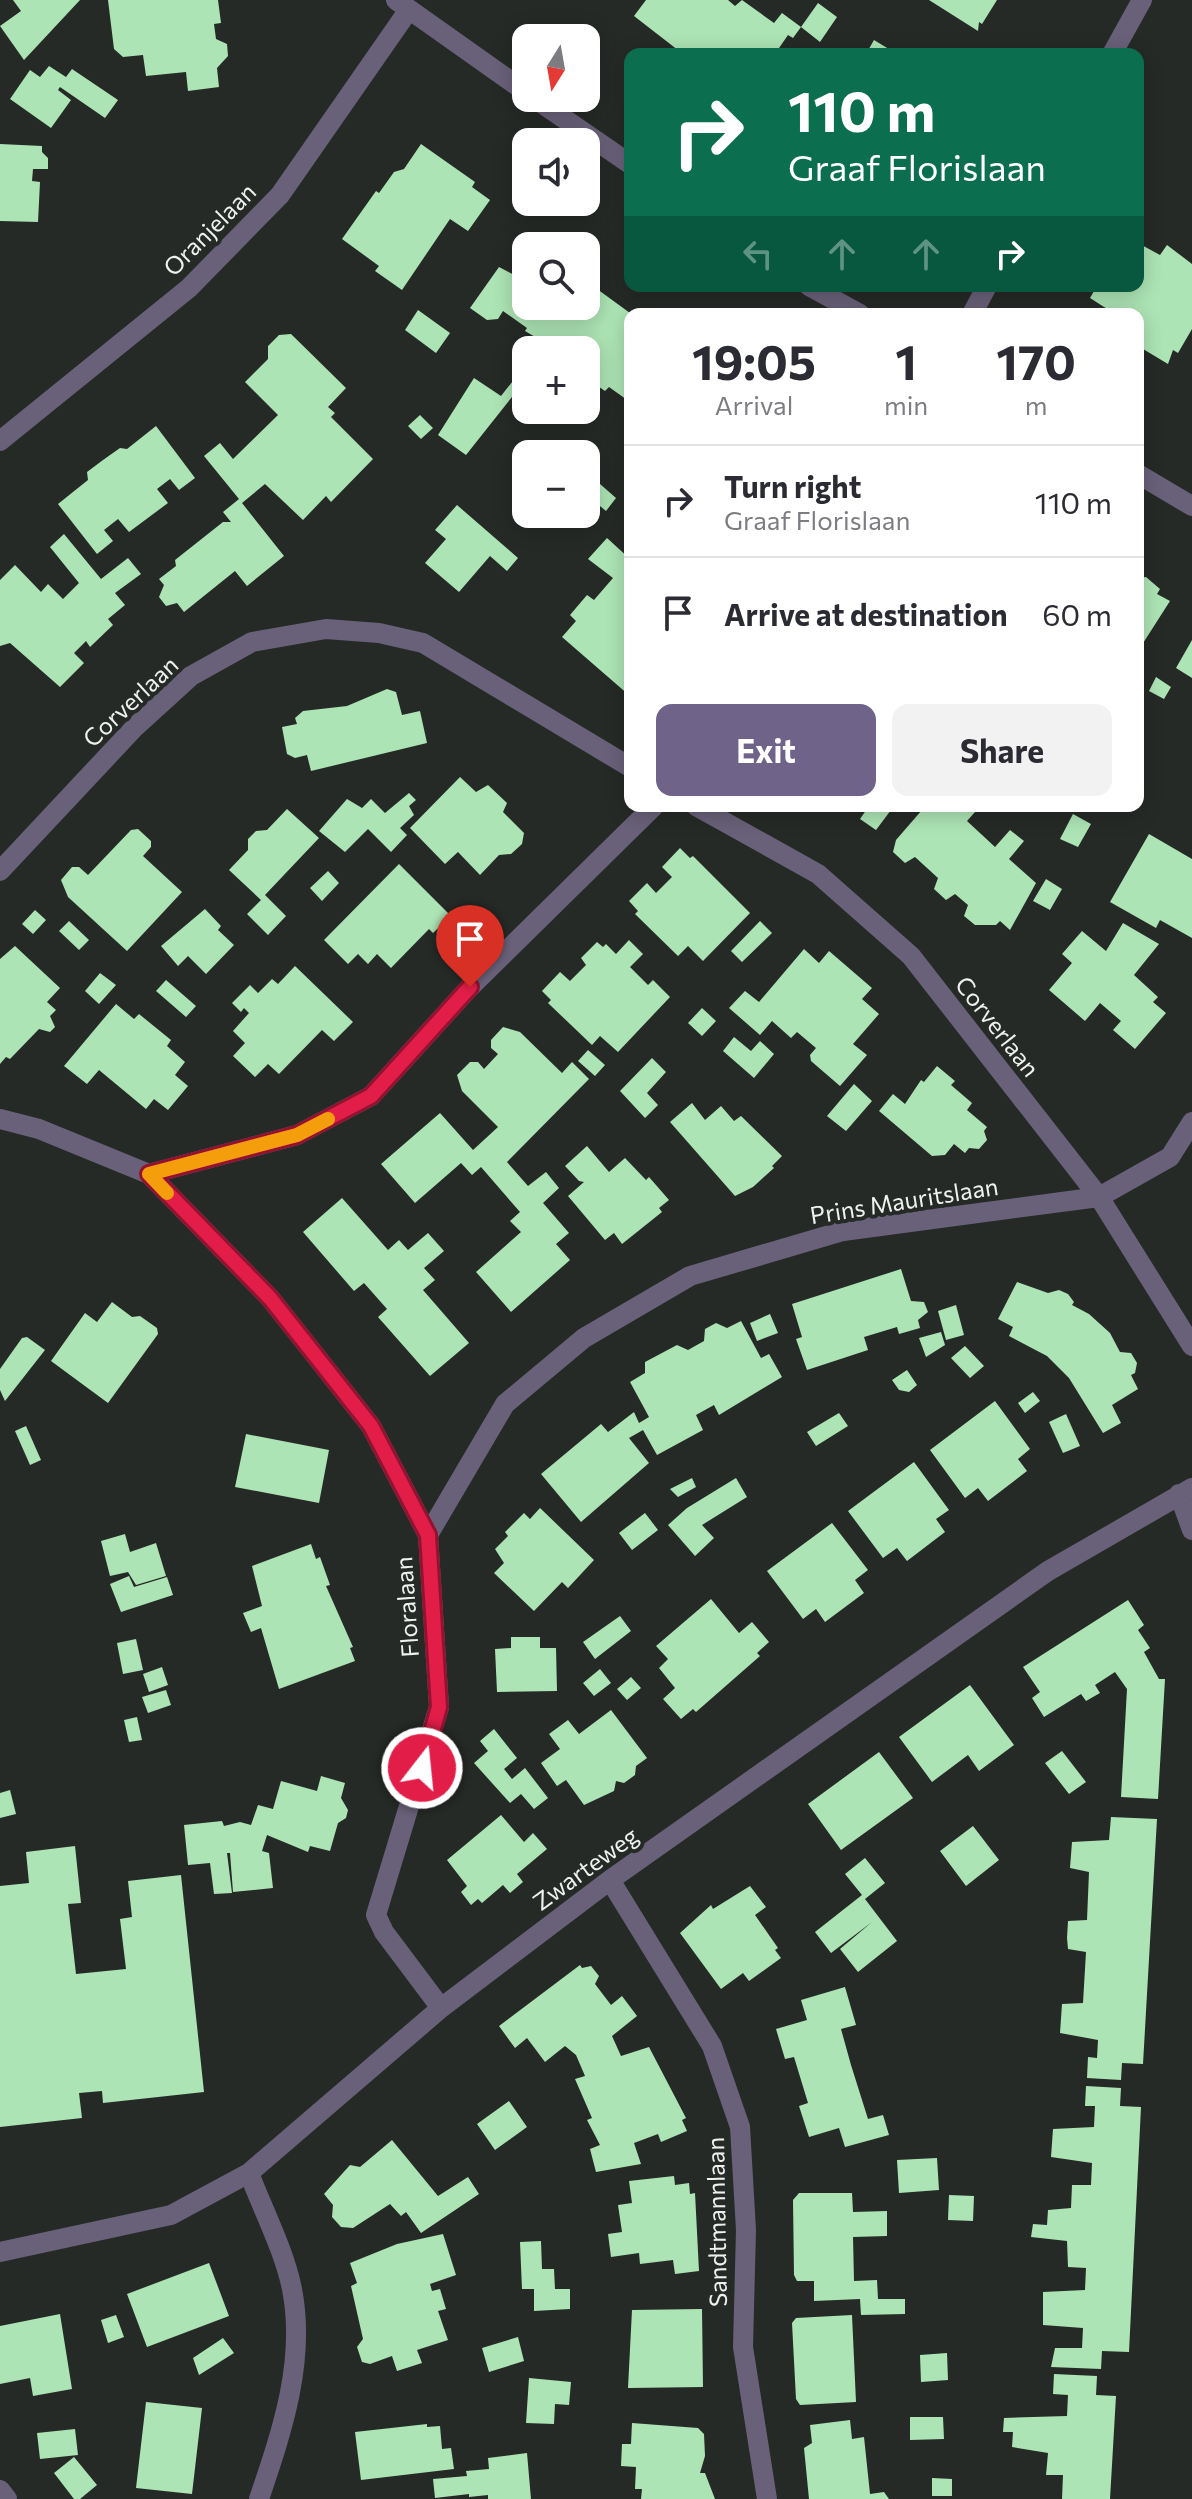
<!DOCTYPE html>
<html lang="en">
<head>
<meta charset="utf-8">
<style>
  :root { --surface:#fff; --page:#f2f2f3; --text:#2b2b33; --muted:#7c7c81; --line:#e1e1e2; --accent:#6f6389 }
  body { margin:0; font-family:Commissioner,sans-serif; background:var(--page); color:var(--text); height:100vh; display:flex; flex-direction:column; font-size:30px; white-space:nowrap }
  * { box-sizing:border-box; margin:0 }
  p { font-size:26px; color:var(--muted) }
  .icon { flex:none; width:44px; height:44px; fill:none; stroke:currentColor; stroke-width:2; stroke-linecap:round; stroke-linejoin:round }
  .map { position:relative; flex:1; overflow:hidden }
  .side { position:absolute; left:624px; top:308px; width:520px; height:504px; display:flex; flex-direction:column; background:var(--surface); border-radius:16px; box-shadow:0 4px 20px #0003 }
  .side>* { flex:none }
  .banner { position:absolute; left:624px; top:48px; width:520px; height:244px; border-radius:16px; box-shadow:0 4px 20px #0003; background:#0b6e4f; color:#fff; overflow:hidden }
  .needle { width:52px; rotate:191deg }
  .controls { position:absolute; left:512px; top:24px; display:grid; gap:16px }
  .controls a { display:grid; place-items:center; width:88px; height:88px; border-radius:16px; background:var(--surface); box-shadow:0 4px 20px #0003; font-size:40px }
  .pin { position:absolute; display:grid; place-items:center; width:68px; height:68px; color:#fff; margin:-82px -34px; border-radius:50% 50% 50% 0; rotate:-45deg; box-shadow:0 0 8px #0007 }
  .pin .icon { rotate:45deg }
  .me { position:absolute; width:88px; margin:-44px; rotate:16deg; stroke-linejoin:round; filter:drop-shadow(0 0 6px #0008) }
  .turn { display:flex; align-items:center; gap:28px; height:168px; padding:0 32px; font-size:36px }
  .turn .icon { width:104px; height:104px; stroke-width:2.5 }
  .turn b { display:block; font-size:56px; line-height:68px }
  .lanes { display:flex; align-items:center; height:76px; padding:0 32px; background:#0003; justify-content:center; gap:40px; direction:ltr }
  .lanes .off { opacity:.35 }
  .eta { display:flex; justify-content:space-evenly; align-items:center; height:136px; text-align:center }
  .eta b { font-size:48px; font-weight:700; line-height:56px }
  .primary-button { display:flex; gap:16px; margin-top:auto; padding:16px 32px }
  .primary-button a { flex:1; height:92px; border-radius:16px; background:var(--accent); color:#fff; font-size:32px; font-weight:700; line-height:92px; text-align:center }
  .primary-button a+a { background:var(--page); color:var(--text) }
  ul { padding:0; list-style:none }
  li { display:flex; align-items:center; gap:24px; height:112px; padding:0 32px; border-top:2px solid var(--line) }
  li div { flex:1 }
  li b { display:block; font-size:30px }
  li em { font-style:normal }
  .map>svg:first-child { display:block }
</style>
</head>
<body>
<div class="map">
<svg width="1192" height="2499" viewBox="0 0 1192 2499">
  <rect width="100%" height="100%" fill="#262a27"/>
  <path fill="#ade4b5" d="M13,0H80L24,60L0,26L21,11Z
    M108,0H218L221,23L214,24L216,39L227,44L228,56L217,68L219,87L188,91L186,72L146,76L143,55L123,57L114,49Z
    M646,0H728L735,6L742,0L774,23L782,13L801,27L793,38L788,35L777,51L780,54H683L634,16Z
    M929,0H997L982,24L979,22L978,31Z
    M818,3L837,17L820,42L801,27Z
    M874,40L897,54H866Z
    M49,66L66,77L72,69L118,100L105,118L60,87L58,90L71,100L51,128L10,99L30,70L40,77Z
    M0,144L42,146V152L48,158V169H33L32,181L40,182L38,222L0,221Z
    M421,144L475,182L472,187L490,200L468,231L450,219L402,290L375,271L379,266L342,239L376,191L379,193L394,172L404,169Z
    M1138,243L1160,255L1167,245L1192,264V329L1178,353L1173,350L1168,364L1138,346V314H1115L1090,298L1097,286H1138Z
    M499,267L526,281V306H586V281L630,313V402L609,387L605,391L586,378V350H557L525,331L527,328L503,311L498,319L487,320L470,308Z
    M418,310L450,333L436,353L405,330Z
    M291,334L346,388L328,407L335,413L331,417L373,459L331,502L326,496L303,520L265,484L242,503L284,556L247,586L235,571L184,612L177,603L166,606L159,597L164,585L159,579L176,566L175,560L223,522H231L223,512L239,499L204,456L220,443L233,459L278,415L245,382L268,359V346L279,335Z
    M516,377L523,383L466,455L438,435L474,378L501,396Z
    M420,415L433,428L421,439L408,426Z
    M156,426L195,478L179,490L170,479L157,489L168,503L129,532L118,519L104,530L113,541L97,554L58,504L88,480L87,472L103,460L120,448L127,449Z
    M600,484L616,498L606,511L589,497Z
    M457,505L518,558L507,571L490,556L459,592L425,563L446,539L435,530Z
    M64,534L101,579L128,558L141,574L115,593L125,605L108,619L113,625L90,647L86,641L74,653L84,663L60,687L10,643L0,646V580L15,565L41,592L48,584L63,599L79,583L50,547Z
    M607,538L630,559V696L562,637L576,621L570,615L587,595L594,600L613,578L588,559Z
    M1146,577L1160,589L1157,594L1170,601L1138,651V578Z
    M1192,640V678L1176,668Z
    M1156,677L1171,687L1164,699L1149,691Z
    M387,689L396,692L402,715L420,711L427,743L311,771L307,755L295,758L287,754L282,727L297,724L295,718L303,711L347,706Z
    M460,777L476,792L488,785L507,803L503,812L524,833L522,844L511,854L499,855L480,875L458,852L445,864L410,828Z
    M409,793L416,800L409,806L414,815L400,828L407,835L391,852L368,829L345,852L319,831L347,799L362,808L371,799L385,813Z
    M869,806H894L876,830L860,819Z
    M917,806H950L954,810L969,806L975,812L967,821L995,847L1010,830L1024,841L1009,859L1036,883L1010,930L1000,921L996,925H975L964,916L968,905L955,894L946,900L934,889L938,878L915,857L905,863L893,852L896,840L922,810Z
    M287,809L319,838L265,895L286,916L268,935L247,914L261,900L229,870L248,850V839L256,831L267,830Z
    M1073,814L1091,824L1078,847L1060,839Z
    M138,829L151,841V847L143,856L182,892L127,951L68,897L61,880L72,867H79L88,875L131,830Z
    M1149,834L1192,859V938L1160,920L1156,928L1110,902Z
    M680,848L690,858L693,856L750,913L703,961L688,946L678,956L635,914L638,911L629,901L647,883L656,893L672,877L662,867Z
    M399,864L451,916L433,933L429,929L391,968L377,954L368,964L358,954L348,964L324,940Z
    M328,871L339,883L322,901L310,888Z
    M1046,879L1062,889L1050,910L1033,901Z
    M205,909L221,926L218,930L234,945L206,974L188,956L178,966L161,946Z
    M35,910L46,920L33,934L22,924Z
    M69,921L89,940L79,950L59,931Z
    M760,921L772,933L742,962L731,951Z
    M1123,923L1159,944L1134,975L1158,997L1153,1002L1166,1013L1135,1049L1113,1030L1121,1021L1100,1003L1085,1021L1049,990L1072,963L1062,954L1082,931L1106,951Z
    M629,940L643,954L630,967L648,985L653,980L670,997L618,1052L600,1036L592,1045L548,1003L551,1000L542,991L560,972L570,981L586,965L581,958L597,942L603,947L606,944L616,954Z
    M15,946L60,988L47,1002L56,1010L50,1016L55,1027L50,1032L39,1029L10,1059L6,1057L0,1064V959Z
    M804,949L819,963L829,951L872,988L862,999L879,1014L853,1044L867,1055L840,1086L811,1061L810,1055L816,1048L797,1032L791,1038L772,1021L760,1035L729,1008L745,991L759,1002Z
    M295,966L353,1022L334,1041L322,1030L279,1074L268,1064L255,1077L233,1056L245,1043L233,1031L249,1013L244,1008L241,1012L232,1003L250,985L258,993L272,979L278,984Z
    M100,973L116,985L99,1004L85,991Z
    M166,980L196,1006L186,1017L156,991Z
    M116,1004L134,1019L139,1014L171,1040L167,1046L185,1062L175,1075L188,1086L168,1110L154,1099L146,1109L99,1070L87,1084L64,1066Z
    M702,1008L716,1021L702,1036L688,1023Z
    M503,1027L520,1032L562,1073L572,1062L589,1079L507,1162L528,1186L546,1172L559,1188L543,1203L569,1233L556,1244L570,1260L511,1312L476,1272L521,1232L510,1221L520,1212L481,1167L472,1175L461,1163L415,1203L381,1164L440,1113L473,1150L498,1127L462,1091L457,1075L470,1062H478L484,1069L498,1054L491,1048V1040Z
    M734,1037L751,1051L760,1041L774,1054L754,1078L723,1051Z
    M588,1050L605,1065L595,1076L578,1061Z
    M652,1058L666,1072L647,1093L658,1105L645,1118L620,1091Z
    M937,1066L955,1081L951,1085L972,1103L967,1110L987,1127L984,1131L987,1140L979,1149L969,1148L965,1153L954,1144L945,1155L932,1156L879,1111L893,1094L905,1104L921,1080L924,1082Z
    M854,1084L872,1101L846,1131L827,1116Z
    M692,1103L705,1120L721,1106L734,1121L741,1116L782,1156L772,1166L774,1168L753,1187L735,1196L670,1122Z
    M587,1146L609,1172L625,1158L646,1180L649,1177L669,1200L659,1208L662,1212L622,1244L614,1233L605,1240L568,1196L584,1182L579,1181L565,1166Z
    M342,1198L388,1250L399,1240L408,1250L428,1233L444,1251L424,1268L435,1280L423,1290L469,1343L430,1376L378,1317L387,1309L364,1283L354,1291L303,1232Z
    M901,1269L911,1301L924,1302L928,1312L918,1320L920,1328L899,1334L897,1327L864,1337L868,1350L807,1370L796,1339L802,1337L792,1304Z
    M1017,1282L1048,1293L1059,1290L1068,1294L1074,1302L1072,1305L1089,1314L1110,1333L1120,1352L1131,1353L1137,1363L1135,1373L1131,1375L1138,1389L1112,1405L1121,1423L1103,1433L1069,1378L1047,1356L1009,1336L1013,1327L998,1319Z
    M112,1302L132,1317L140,1316L157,1328L158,1334L108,1403L51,1361L85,1313L97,1322Z
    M956,1305L964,1335L946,1340L938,1311Z
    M770,1314L778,1333L757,1341L750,1323Z
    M741,1321L761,1358L769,1354L782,1377L719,1415L714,1405L696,1415L703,1430L657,1455L643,1430L629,1438L649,1463L581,1522L541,1474L601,1424L608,1432L634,1412L639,1423L649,1417L630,1382L645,1373V1362L677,1345L688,1350L704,1341L705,1329L716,1323L727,1328Z
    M941,1332L945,1345L926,1357L919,1338Z
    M27,1337L45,1350L5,1401L0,1390V1369L22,1338Z
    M965,1346L984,1366L970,1378L951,1358Z
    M907,1370L917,1385L909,1392L899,1390L892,1380Z
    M1033,1392L1040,1401L1025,1413L1018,1403Z
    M995,1401L1030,1449L1018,1459L1027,1471L988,1501L978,1488L965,1498L930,1450Z
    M839,1413L848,1426L816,1446L807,1432Z
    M1066,1414L1080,1446L1063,1453L1049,1422Z
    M26,1426L41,1460L30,1465L15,1431Z
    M246,1434L329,1450L319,1503L235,1487Z
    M914,1462L949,1510L936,1519L945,1532L907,1561L897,1548L883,1558L848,1511Z
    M692,1478L696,1487L678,1497L670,1489Z
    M736,1478L747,1497L702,1525L714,1538L695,1556L668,1525L687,1508Z
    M540,1508L594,1560L568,1588L562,1582L534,1611L494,1573L504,1563L495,1549L508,1536L505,1532L524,1513L530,1519Z
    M645,1513L658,1530L632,1550L619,1533Z
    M832,1523L868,1570L855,1580L864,1593L825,1622L816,1609L803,1619L767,1571Z
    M125,1534L130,1552L156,1543L166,1576L136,1585L128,1572L110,1576L101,1541Z
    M311,1544L316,1559L320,1557L330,1585L326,1586L353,1647L350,1648L355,1661L279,1689L261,1628L251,1632L243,1613L262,1606L252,1566Z
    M129,1576L134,1587L167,1577L173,1595L121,1612L110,1584Z
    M711,1599L739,1633L752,1622L769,1642L757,1653L760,1656L696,1712L693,1709L681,1719L663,1699L675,1688L659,1668L668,1659L656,1646Z
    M1128,1600L1144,1625L1138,1630L1150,1648L1144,1652L1159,1679H1165L1158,1799L1121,1797L1127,1689L1115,1672L1095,1685L1100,1693L1086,1701L1081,1694L1044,1717L1032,1698L1040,1692L1023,1667Z
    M620,1616L631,1631L595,1659L583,1642Z
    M511,1637H540V1648H556L557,1691L497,1692L495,1649L511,1648Z
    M136,1639L143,1670L123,1674L117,1643Z
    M162,1667L168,1685L149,1692L143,1674Z
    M600,1669L611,1683L594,1696L583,1683Z
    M631,1677L641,1688L627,1700L617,1689Z
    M970,1685L1014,1745L979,1771L968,1755L932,1782L899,1737Z
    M166,1690L171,1705L148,1713L142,1697Z
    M611,1710L647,1758L636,1766L635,1775L624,1783L616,1781L614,1791L584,1805L566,1780L557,1786L541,1763L560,1749L549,1734L568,1720L579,1734Z
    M137,1717L142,1740L129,1742L124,1720Z
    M494,1729L517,1758L504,1769L512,1779L525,1768L548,1798L534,1809L521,1794L510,1803L474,1763L488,1751L480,1741Z
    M1062,1751L1086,1782L1069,1794L1045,1763Z
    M879,1752L913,1798L841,1850L808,1804Z
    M321,1776L345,1783L341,1798L348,1810L346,1818L338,1823L330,1851L310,1846L308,1852L267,1835L262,1851L269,1853L273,1888L233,1892L230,1853H227L232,1893L214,1894L210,1863L188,1865L184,1825L222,1821L224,1826L240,1822L251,1825L258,1805L273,1809L281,1781L317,1791Z
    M10,1790L16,1814L0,1818V1793Z
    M501,1815L524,1842L533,1833L547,1849L517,1874L523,1882L510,1893L503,1885L482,1903L478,1899L471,1905L461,1892L467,1886L447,1860Z
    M1111,1817L1157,1819L1143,2064L1122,2063L1121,2080L1087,2078L1088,2057L1097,2058L1098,2040L1060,2033L1062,2004L1083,2003L1086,1952L1068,1949L1067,1938L1068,1921L1087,1920L1089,1872L1070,1868L1072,1842L1109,1840Z
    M973,1826L999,1860L966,1886L940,1851Z
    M75,1846L81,1903L68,1904L76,1974L126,1969L120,1919L132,1917L128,1881L181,1875L204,2092L103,2103L102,2091L79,2093L82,2118L0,2127V1886L29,1883L26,1852Z
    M865,1858L885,1883L865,1899L897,1941L858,1972L840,1949L872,1922L831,1953L815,1932L862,1895L845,1874Z
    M750,1886L766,1907L755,1915L778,1948L775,1950L781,1958L749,1981L743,1973L721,1989L680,1933L711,1905L713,1909Z
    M580,1965L582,1968L591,1966L599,1976L595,1984L611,2005L622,1996L637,2016L612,2036L621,2056L649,2047L686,2118L682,2120L687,2131L661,2142L658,2134L634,2143L641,2164L596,2172L590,2149L600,2145L587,2120L592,2118L575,2079L585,2076L576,2055L565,2046L545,2062L527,2038L515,2048L499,2026Z
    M845,1987L856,2025L841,2029L851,2065L868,2119L883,2115L889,2135L845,2147L839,2128L809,2137L799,2106L808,2103L794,2057L785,2059L776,2029L807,2020L801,2000Z
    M1086,2086L1121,2088L1120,2106L1141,2107L1129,2352L1102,2351L1101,2369L1051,2367L1055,2348H1082L1083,2328L1043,2325V2292L1085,2290L1086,2268L1068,2267L1067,2241L1031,2237L1033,2224L1047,2225L1048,2210L1071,2208L1072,2185H1091L1092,2163L1051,2157L1053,2129L1094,2127L1095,2106H1085Z
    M509,2101L527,2127L495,2150L477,2124Z
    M392,2140L438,2196L468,2177L479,2194L421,2233L406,2212L401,2216L390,2204L353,2228L341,2227L332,2217L333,2205L324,2194L350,2165L360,2167Z
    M937,2158L939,2190L899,2193L897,2160Z
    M674,2176L675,2185L689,2183L690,2194L695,2193L699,2271L675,2274L673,2260L640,2264L639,2253L611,2257L608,2234L622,2232L618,2205L632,2203L629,2181Z
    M799,2193H852L853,2212L887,2211V2236L853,2237L854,2281L877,2280L878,2299H905V2314L861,2315L860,2299L814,2301V2281H797L794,2275L793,2200Z
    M949,2195L974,2196L973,2221L948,2220Z
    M443,2234L456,2275L430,2284L432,2291L440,2289L446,2309L438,2311L448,2340L417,2350L422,2363L397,2371L392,2356L370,2364L362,2362L357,2347L363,2339L351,2286L357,2283L350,2263L397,2244Z
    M541,2241L542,2269H554L555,2289H570V2309L534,2311V2289H522L520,2242Z
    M209,2263L229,2316L147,2347L127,2294Z
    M702,2309L703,2387L628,2388L632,2310Z
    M60,2314L72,2389L33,2396L30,2378L0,2384V2326Z
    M116,2315L124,2337L108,2343L101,2320Z
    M852,2315L856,2402L800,2405L796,2399L792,2323L796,2318Z
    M518,2337L524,2361L489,2372L482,2348Z
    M223,2338L234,2353L199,2375L193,2358Z
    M947,2353L948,2380L921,2382L920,2355Z
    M1054,2374L1097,2376L1096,2395L1116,2396L1110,2499H1062L1063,2475H1046L1048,2453L1012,2447L1013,2432H1003L1004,2418L1067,2416L1068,2395L1053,2394Z
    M529,2378L571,2382L569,2405L555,2404L554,2424L526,2423Z
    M146,2402L202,2408L192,2494L136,2488Z
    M910,2417H943L944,2439L910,2440Z
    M850,2420L852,2439L864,2437L870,2494L884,2492L889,2499H809L804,2448L812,2443L810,2425Z
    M632,2423L698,2428L704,2434L705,2456L700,2473H705L715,2499H641L642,2489H635L636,2467L621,2466L622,2444H631Z
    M427,2424V2427L440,2426L442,2449L451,2448L454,2469L361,2480L355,2432Z
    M75,2429L78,2455L40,2459L37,2433Z
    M527,2453L531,2499H488V2495L469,2497V2494L435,2498L433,2479L467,2476L466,2471L489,2469L488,2458Z
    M74,2457L97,2485L80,2499H74L54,2473Z
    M932,2478L952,2479V2496H932Z"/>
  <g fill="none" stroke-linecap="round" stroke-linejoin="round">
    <path stroke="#696179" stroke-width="20" d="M396,0L526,92
      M1112,54L1142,0
      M534,98L630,164
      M809,286L860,314
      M972,314L987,286
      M0,441L189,288L280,195L408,11
      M1138,474L1192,506
      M696,806L818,874L911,956L1099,1197L1192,1346
      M0,871L135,727L191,676L252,642L326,629L379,633L423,643L630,767
      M0,1119L39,1129L149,1174L297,1135L371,1096L470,987L654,806
      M149,1174L270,1298L371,1426L428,1535L439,1707L376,1915L384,1932L441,2008
      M1179,1494L1192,1530
      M428,1535L505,1404L584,1338L690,1276L843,1231L1099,1197L1170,1157L1192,1122
      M610,1880L712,2046L740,2127L746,2230L743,2347L767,2499
      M249,2173C263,2210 284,2250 292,2289C306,2361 282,2431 259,2499
      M0,2252L171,2215L249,2173L441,2008L610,1880L1048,1571L1192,1488
      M0,2490L7,2499"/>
  </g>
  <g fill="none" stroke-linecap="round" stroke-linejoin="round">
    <defs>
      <path id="route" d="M422,1768L439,1707L428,1535L371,1426L270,1298L149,1174L297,1135L371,1096L470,987"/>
    </defs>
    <use href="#route" stroke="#92132f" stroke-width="20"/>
    <use href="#route" stroke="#e11d48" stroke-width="14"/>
    <path stroke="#f59e0b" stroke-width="14" d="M167,1193L149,1174L297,1135L328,1119"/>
  </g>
  <g text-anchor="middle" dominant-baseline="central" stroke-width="8" stroke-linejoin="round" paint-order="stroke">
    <g font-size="24" fill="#eff1ef" stroke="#262a27">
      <text transform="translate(209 229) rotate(-45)">Oranjelaan</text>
      <text transform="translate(130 701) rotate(-43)">Corverlaan</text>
      <text transform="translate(998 1026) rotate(52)">Corverlaan</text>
      <text transform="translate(904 1200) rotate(-9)">Prins Mauritslaan</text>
      <text transform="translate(406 1607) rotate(-94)">Floralaan</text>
      <text transform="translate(585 1868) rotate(-36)">Zwarteweg</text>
      <text transform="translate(716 2222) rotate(-91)">Sandtmannlaan</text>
    </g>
  </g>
</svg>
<div class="controls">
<a><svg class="needle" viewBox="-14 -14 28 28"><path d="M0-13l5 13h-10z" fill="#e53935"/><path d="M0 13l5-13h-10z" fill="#7c7c81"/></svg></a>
<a><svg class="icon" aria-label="sound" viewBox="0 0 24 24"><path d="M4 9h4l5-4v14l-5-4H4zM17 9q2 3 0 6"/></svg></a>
<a><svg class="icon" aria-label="search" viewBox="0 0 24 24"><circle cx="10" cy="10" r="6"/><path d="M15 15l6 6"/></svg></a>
<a>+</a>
<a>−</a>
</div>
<div class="pin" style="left:470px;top:987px;background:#d93025"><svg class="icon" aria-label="arrive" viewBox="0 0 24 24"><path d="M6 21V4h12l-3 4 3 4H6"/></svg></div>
<svg class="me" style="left:422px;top:1768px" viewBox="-20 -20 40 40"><circle r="17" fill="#e11d48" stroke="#fff" stroke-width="3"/><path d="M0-11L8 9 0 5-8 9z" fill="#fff"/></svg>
<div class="banner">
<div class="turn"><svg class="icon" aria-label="right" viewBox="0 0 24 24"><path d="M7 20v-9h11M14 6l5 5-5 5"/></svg><div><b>110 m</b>Graaf Florislaan</div></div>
<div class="lanes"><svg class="icon off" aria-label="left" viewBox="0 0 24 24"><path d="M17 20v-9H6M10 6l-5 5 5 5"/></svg><svg class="icon off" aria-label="ahead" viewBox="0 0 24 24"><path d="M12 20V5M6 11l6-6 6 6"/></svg><svg class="icon off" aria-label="ahead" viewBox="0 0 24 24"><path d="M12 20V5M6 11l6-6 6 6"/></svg><svg class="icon" aria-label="right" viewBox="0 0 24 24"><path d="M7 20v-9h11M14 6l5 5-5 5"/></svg></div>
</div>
<section class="side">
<div class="eta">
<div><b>19:05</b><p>Arrival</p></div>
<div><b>1</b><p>min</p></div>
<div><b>170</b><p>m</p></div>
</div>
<ul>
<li><svg class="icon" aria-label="right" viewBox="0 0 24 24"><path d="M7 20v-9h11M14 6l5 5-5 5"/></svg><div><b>Turn right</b><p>Graaf Florislaan</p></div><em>110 m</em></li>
<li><svg class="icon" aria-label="arrive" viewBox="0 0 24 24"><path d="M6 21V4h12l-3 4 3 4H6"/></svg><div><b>Arrive at destination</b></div><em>60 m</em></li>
</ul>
<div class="primary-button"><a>Exit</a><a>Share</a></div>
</section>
</div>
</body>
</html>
